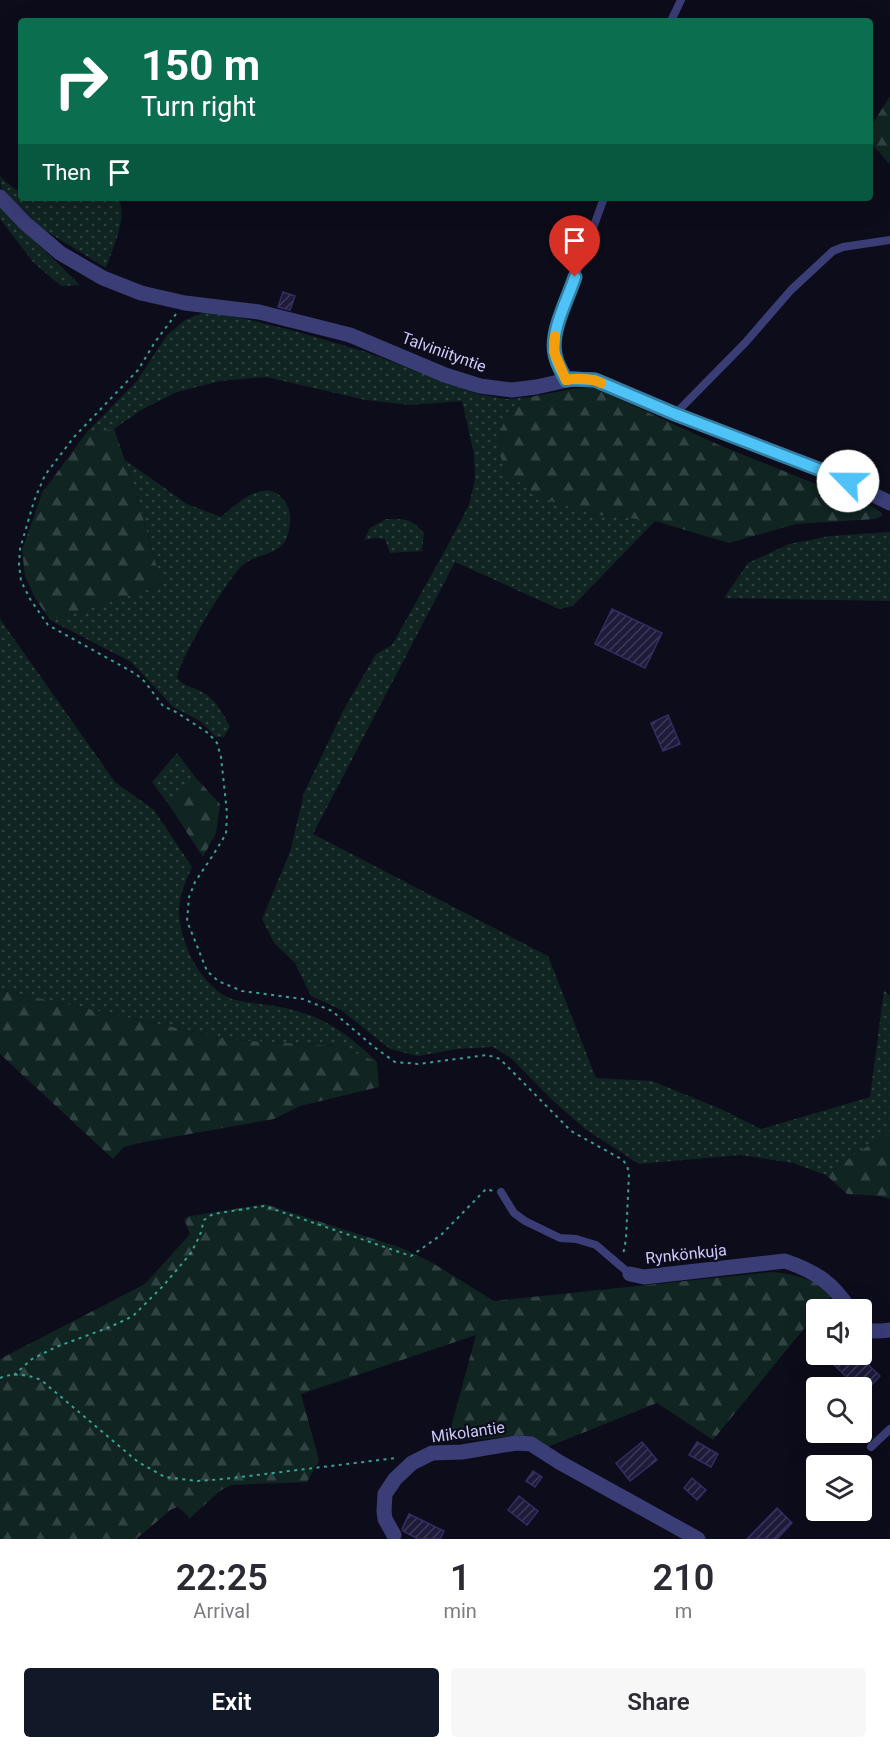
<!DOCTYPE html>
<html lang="en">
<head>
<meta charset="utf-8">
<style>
  :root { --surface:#fff; --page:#f7f7f7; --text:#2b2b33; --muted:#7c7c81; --accent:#111827 }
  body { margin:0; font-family:Roboto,sans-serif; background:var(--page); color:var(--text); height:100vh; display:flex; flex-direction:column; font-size:22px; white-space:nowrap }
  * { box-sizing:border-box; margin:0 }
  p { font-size:20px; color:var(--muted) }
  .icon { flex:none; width:33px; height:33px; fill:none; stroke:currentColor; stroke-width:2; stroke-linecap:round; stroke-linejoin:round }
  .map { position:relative; height:1539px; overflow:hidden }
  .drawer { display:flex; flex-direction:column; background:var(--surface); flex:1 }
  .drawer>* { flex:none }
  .guide { position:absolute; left:18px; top:18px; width:855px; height:183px; border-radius:6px; box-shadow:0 6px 24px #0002; background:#0b6e4f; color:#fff; overflow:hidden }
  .tools { position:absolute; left:806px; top:1299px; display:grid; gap:12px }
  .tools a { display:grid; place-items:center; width:66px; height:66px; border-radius:6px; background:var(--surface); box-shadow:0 6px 24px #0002; font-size:30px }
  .pin { position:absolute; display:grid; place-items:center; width:51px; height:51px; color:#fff; margin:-62px -26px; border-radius:50% 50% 50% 0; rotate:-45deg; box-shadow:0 0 6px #0007 }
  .pin .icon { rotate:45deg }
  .me { position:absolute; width:66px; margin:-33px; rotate:293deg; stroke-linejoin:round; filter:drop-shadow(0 0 4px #0008) }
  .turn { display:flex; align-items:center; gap:21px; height:126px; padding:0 24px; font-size:27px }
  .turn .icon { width:78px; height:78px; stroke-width:2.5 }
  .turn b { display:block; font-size:42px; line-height:51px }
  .then { display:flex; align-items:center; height:57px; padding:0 24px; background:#0003; gap:12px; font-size:22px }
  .eta { display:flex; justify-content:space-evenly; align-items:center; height:102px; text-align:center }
  .eta b { font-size:36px; font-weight:600; line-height:42px }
  .primary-button { display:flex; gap:12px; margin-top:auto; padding:12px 24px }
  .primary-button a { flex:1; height:69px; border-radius:6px; background:var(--accent); color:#fff; font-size:24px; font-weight:600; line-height:69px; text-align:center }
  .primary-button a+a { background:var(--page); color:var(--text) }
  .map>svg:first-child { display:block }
</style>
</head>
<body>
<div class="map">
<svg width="890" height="1539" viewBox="0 0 890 1539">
  <defs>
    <pattern id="grass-dots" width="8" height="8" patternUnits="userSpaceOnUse" patternTransform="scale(1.5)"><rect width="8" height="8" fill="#102421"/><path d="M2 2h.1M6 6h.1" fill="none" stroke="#314242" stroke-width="1.8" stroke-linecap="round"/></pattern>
    <pattern id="forest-firs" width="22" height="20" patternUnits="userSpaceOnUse" patternTransform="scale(1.5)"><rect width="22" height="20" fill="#102421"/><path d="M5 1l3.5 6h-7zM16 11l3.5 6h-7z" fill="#314242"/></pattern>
    <pattern id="building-hatch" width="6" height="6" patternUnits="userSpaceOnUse" patternTransform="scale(1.5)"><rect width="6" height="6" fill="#1d1a3a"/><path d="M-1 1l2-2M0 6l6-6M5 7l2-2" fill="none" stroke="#3c3a57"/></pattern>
  </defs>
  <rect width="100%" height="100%" fill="#0d0c1a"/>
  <path fill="url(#grass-dots)" d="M0,176L6,182L21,193V198H118C129,216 112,249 106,268L43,229L1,189Z
    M0,207L80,285L61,286L34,263L0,219Z
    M205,312L234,316L302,333L366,352L477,394L507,399L530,397L507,413L591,514L655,521L573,606L559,609L455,562L313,834L548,956L596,1078L652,1081L721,1109L761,1129L870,1097L884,990L890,996V1133L860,1151L826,1175L793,1163L740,1155L639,1164L585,1129L549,1097L511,1058L493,1047L457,1049L418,1056L390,1049L341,1010L311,996L295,963L274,943L262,919L290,852L304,793L344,709L376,654L392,645L442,556L469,505L475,479L474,454L462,401L410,405L366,400L266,377L220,381L177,392L141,410L114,429L86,433L136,382L167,335L185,320Z
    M125,460L187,504L221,517C239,501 271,472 288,507C292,516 290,534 284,543C275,555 255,555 244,564C227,578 181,657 177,678C187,689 197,687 207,695C218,703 224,716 230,727L224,737H216L200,721L173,707L131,662L50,620L162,585L132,480Z
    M386,519C406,519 411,518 424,533L422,551L390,553L385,539L375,538L364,540L370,528Z
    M890,532V601L724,598L748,563L789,544L830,536Z
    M0,619L115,782L154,810L192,867C186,881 179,895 179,911C180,942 198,980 225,996C234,1002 263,1004 275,1006C320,1014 344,1030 377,1062L338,1046L233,1040L0,990Z
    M177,753L196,778L169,805L152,782Z"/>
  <path fill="url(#forest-firs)" d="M890,96V162L889,164L870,142V128Z
    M593,387L719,445L873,507L882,513V516L875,519L796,524L729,543L655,521L591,514L542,498L507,474L496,444L507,413L530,397L572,389Z
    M114,429L132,480L162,585L50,620L35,598L25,576L22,550L42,493L86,433Z
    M196,778L220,804L216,833L203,857L169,805Z
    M0,990L233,1040L338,1046L377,1062L379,1087L300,1106L274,1119L139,1143L124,1147L113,1159L0,1054Z
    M890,1133V1199L879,1196L847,1194L826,1175L860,1151Z
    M265,1204L402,1248L431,1262L494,1301L772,1272C797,1274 812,1280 834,1292L820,1309L816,1310V1314L713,1440L657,1403L545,1448L516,1436L447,1442L476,1335L301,1394L319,1460L307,1482L232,1485L221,1490L190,1518L178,1507L172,1509L136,1539H0V1359L145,1284L190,1234L184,1219L190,1216Z"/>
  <path fill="url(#building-hatch)" stroke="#342d64" stroke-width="1.5" d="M283,292L295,296L290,310L278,307Z
    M612,609L662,633L645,668L595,644Z
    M668,715L680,744L663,751L651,723Z
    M835,1354H857L880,1376L864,1393L861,1390V1388H858L830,1361Z
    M642,1442L657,1460L630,1481L616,1463Z
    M697,1442L718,1454L711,1467L689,1455Z
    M533,1471L542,1477L535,1487L526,1481Z
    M692,1478L706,1490L697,1500L684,1488Z
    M519,1496L538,1511L527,1525L508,1510Z
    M777,1508L792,1523L777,1539H747Z
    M409,1514L444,1531L440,1539H418L403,1531L402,1529Z"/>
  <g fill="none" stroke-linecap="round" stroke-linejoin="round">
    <path stroke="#35a394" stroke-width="2" stroke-dasharray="3 4.5" stroke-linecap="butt" d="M176,314L155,342L138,370L74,437L45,475L34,501L20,549L19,565L21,581L30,599L48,625L136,674L145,682L163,706L176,712L208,733L217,743L221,757L227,813L226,834L213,855L195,882L189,897L187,921L207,971L218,981L242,991L303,999L332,1011L374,1047L395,1062L418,1064L487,1055L500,1059L571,1131L623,1160L627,1166L629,1173L626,1239L623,1255
      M14,1375L32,1359L56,1347L110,1327L133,1316L163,1286L191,1253L200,1235L204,1220L213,1214L264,1206L411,1256L441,1235L486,1189L493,1191
      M0,1378C14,1372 28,1375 41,1380L138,1462L165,1477L197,1481L224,1479L396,1458"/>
    <path stroke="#3a3d76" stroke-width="8" d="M671,21L681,0
      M566,380L554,352L555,332L604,198
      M675,414L745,343L791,290L833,251L843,247L890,240
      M501,1192L514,1213L525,1221L560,1238L576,1239L596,1245L630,1274
      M871,1447L890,1429"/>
    <path stroke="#3a3d76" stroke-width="15" d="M0,197L25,223L60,253L103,278L141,293L185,303L259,312L350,335L445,375L480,386L512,390L536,387L572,379L595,380L675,414L832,474L890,503
      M630,1274L644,1277L785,1261C815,1271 833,1283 850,1310
      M861,1327C869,1333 880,1331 890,1330
      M394,1535L385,1519L384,1511L385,1494L395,1479L412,1463L432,1453L462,1452L516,1443L531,1444L559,1462L698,1539"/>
  </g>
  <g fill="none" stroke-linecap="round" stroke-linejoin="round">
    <defs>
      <path id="route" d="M575,277C568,299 550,331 555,354C556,363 562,372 566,380L572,379L595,380L675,414L831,474L848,481"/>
    </defs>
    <use href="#route" stroke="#337fa1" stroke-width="15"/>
    <use href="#route" stroke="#4fc3f7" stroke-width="10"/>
    <path stroke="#f59e0b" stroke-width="10" d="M555,336L554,352L566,380C576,378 591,378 601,383"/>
  </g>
  <g text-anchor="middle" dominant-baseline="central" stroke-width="4.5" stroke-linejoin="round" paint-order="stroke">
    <g font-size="16" fill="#cbc9fb" stroke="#0d0c1a">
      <text transform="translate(444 352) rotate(20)">Talviniityntie</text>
      <text transform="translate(686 1254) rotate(-6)">Rynkönkuja</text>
      <text transform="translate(468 1432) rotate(-8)">Mikolantie</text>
    </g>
  </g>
</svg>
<div class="tools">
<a><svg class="icon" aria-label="sound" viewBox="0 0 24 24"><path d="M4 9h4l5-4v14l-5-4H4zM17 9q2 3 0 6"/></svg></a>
<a><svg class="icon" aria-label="search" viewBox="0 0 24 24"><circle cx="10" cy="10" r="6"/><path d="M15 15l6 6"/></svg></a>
<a><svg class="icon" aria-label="layers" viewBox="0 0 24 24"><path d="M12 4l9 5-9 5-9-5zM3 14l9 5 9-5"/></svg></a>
</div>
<div class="pin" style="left:575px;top:277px;background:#d93025"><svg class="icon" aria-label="arrive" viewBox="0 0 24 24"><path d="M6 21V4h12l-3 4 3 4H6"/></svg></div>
<svg class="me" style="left:848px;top:481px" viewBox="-20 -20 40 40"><circle r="19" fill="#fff"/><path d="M0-13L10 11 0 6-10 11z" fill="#4fc3f7"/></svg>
<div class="guide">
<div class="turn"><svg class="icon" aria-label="right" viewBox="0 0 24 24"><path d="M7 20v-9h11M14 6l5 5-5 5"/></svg><div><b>150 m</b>Turn right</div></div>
<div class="then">Then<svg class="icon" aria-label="arrive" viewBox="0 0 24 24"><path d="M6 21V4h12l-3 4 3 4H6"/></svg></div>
</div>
</div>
<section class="drawer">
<div class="eta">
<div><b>22:25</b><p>Arrival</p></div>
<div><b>1</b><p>min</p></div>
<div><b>210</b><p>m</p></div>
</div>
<div class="primary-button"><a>Exit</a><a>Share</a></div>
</section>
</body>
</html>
